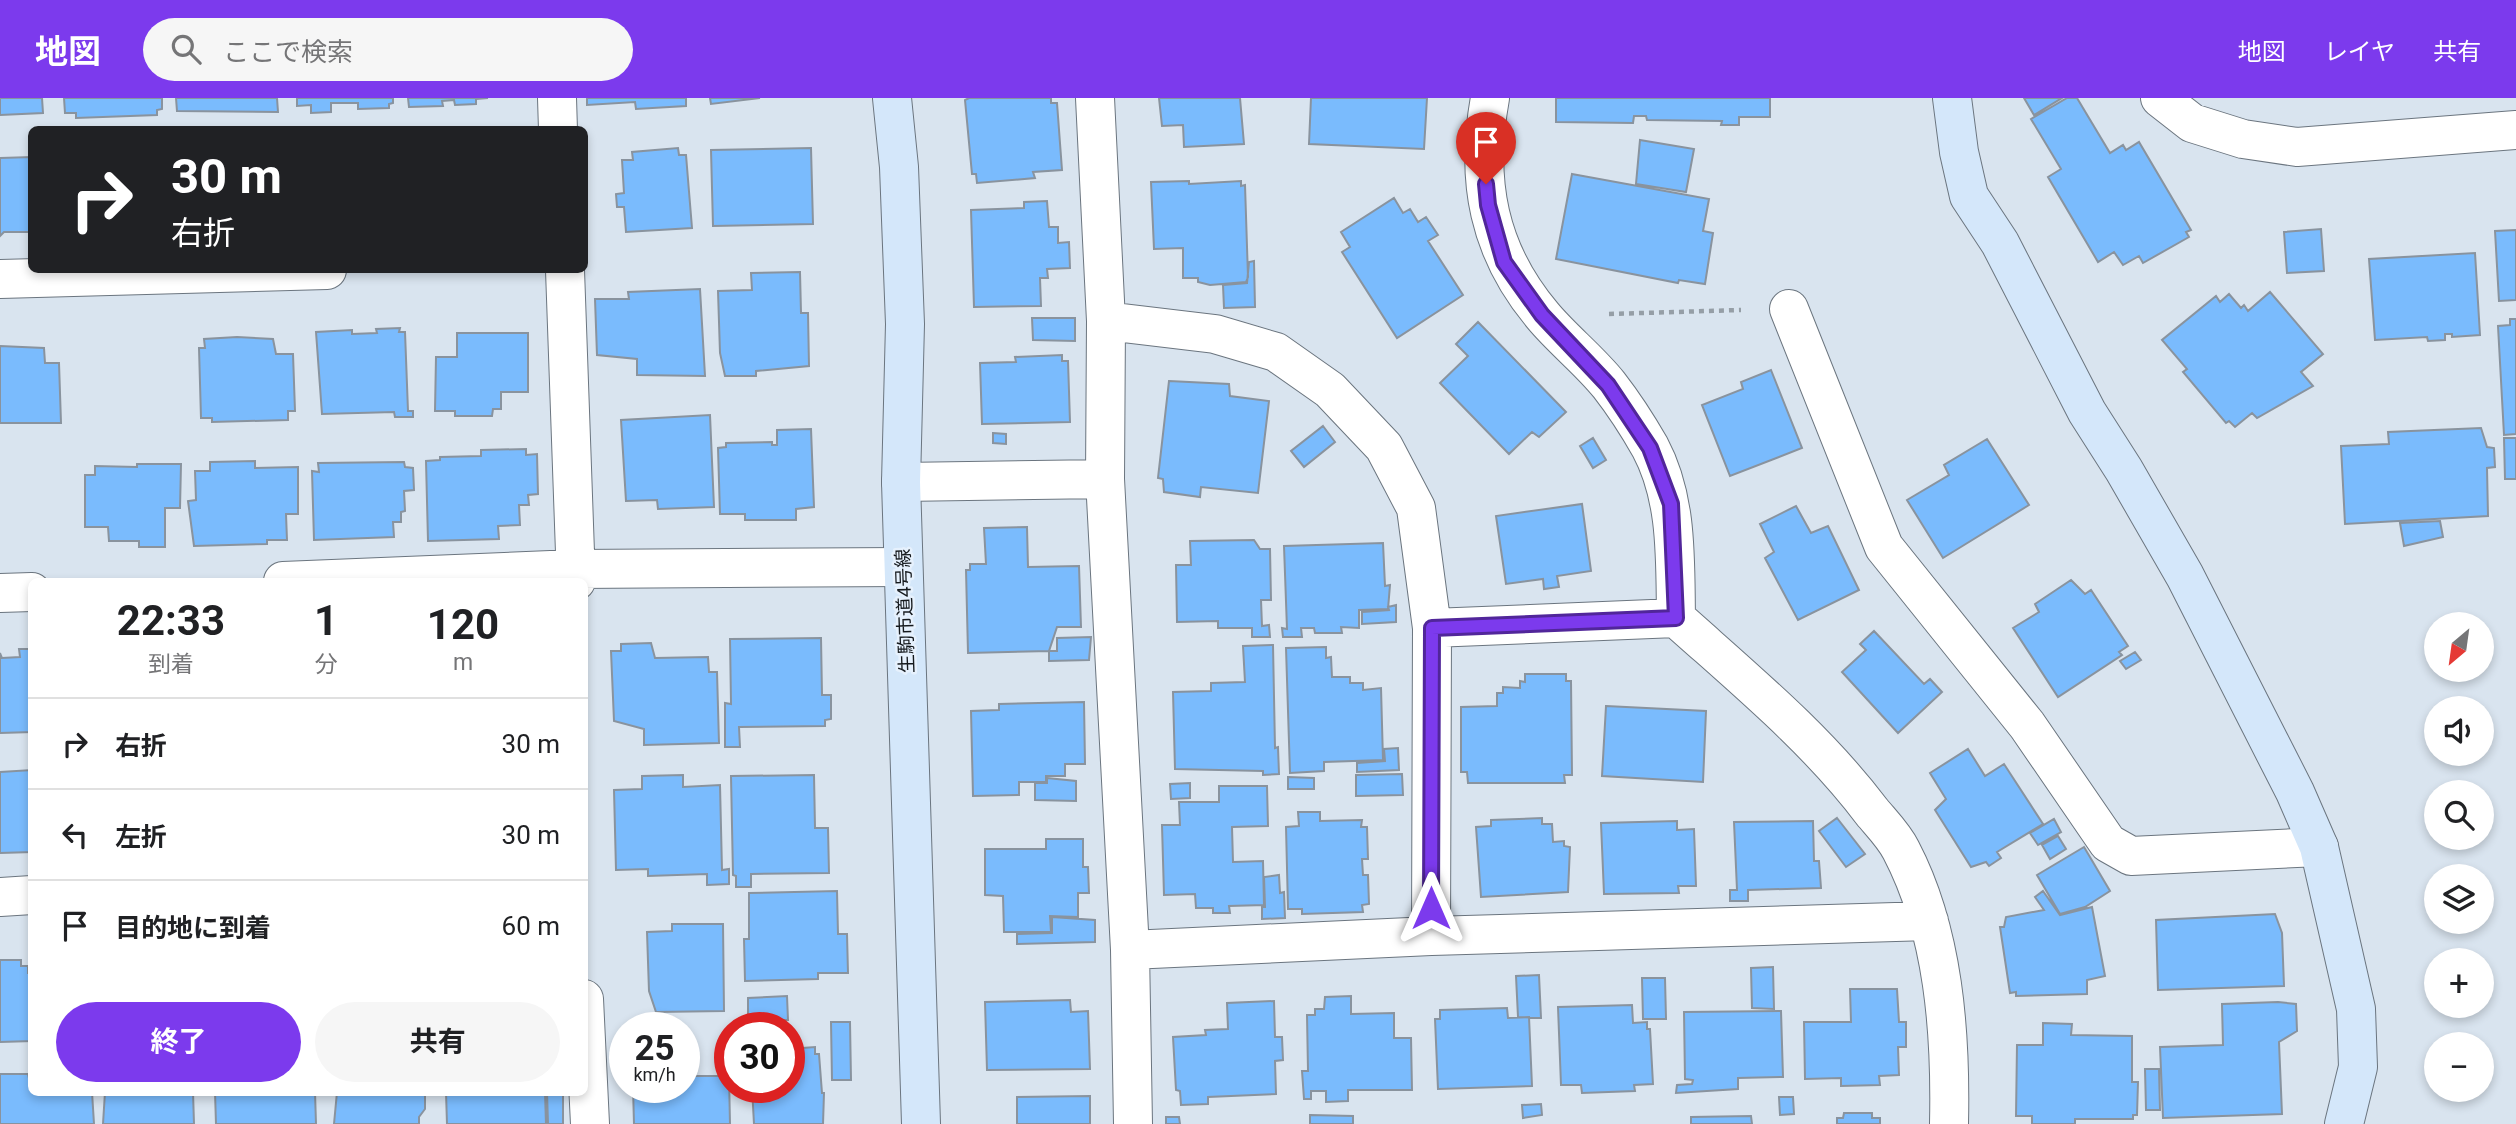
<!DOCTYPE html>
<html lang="ja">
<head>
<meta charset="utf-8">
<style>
  :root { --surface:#fff; --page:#f6f6f6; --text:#202124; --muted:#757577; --line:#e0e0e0; --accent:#7c3aed }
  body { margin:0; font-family:Roboto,"Noto Sans JP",sans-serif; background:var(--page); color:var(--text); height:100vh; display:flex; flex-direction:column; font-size:26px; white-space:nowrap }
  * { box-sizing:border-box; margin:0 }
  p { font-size:23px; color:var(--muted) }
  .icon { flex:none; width:38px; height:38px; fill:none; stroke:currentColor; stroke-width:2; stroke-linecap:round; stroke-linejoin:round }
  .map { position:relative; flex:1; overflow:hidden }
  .details { position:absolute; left:28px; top:480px; width:560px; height:518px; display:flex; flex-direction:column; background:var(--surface); border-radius:10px; box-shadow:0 4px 10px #0003 }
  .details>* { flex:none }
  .banner { position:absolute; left:28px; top:28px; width:560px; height:147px; border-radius:10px; box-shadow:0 4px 10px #0003; background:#202124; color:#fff; overflow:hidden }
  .needle { width:46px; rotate:209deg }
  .fabs { position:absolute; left:2424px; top:514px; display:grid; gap:14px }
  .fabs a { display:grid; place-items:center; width:70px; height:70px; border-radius:50%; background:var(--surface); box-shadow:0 4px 10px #0003; font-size:35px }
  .speed { position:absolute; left:609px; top:914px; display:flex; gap:14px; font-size:35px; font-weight:700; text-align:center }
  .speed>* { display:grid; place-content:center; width:91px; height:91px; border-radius:50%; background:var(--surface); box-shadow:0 4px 10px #0003; line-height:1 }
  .speed small { font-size:18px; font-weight:400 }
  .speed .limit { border:10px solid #d22; background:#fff; color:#111 }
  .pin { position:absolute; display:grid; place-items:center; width:60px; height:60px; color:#fff; margin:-72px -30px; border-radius:50% 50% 50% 0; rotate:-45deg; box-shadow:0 0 7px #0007 }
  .pin .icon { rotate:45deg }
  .me { position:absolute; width:77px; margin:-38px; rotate:0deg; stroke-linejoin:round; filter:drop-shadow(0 0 5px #0008) }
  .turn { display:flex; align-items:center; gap:24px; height:147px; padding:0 28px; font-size:32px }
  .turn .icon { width:91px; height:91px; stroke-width:2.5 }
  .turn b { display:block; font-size:49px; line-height:60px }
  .eta { display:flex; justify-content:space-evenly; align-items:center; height:119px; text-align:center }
  .eta b { font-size:42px; font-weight:700; line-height:49px }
  .cta { display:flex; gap:14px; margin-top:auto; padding:14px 28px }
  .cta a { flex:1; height:80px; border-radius:42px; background:var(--accent); color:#fff; font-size:28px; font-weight:700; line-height:80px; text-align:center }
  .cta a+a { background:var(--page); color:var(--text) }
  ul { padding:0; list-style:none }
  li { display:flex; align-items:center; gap:21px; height:91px; padding:0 28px; border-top:2px solid var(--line) }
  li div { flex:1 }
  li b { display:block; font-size:26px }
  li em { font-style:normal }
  header { display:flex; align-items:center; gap:42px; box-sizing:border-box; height:98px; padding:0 35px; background:var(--accent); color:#fff }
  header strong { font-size:33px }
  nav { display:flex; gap:38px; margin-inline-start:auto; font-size:24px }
  .search { width:490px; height:63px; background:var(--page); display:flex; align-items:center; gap:18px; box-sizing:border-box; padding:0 24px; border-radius:38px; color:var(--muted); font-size:26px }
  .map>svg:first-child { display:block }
</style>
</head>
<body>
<header>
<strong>地図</strong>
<div class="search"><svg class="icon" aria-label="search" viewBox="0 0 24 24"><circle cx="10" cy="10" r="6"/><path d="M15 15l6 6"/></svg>ここで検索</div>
<nav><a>地図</a><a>レイヤ</a><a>共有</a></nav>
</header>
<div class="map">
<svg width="2516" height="1026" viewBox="0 0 2516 1026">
  <rect width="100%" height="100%" fill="#d9e4ef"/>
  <path fill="#7abbfd" stroke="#89939e" stroke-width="2" d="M0,0H42L43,15L0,17Z
    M64,0H162V11L157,12V17L76,20V15H65Z
    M176,0H277L278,14L177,13Z
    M297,0H393V5L389,6V10L358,11V5H331V14L311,15V7L297,8Z
    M408,0H488L476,1V6L455,7L454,2L442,3L443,8L409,9Z
    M587,0H686V8L636,11L635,4L587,7Z
    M710,0H760L711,6Z
    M969,0H1051V5H1057L1062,72L1033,74L1035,80L977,85L976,76H972L965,2Z
    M1159,0H1240L1244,46L1184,49L1183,27L1162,28Z
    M1311,0H1427L1424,51L1309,46Z
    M1556,0H1770V19H1739V27H1721L1722,23L1647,22L1646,18H1634L1633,25L1556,24Z
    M2024,0H2062L2034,17Z
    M2067,0H2077L2110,55L2123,47L2126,52L2139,44L2191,132L2186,134L2189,139L2143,165L2139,158L2123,167L2114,154L2098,164L2048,79L2061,71L2031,21Z
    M1640,42L1694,51L1686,94L1636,86Z
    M678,50L679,57H686L692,130L626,134L624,109H617L616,96L624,95L622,62H633L632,54Z
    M811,50L813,126L713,128L711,52Z
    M32,59L30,134H4L0,138V60Z
    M1572,76L1709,101L1703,133L1713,135L1705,186L1679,182L1678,185L1556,161Z
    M1189,83V86L1241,83V88L1245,87L1248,179L1246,184L1210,187L1198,184V180H1183V150L1154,151L1151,84Z
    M1394,100L1403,115L1410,111L1418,124L1426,119L1438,137L1428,143L1463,197L1397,240L1342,154L1350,149L1341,134Z
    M1047,103L1049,129H1058V145L1069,144L1070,170L1047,171L1048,180H1040L1041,208L974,209L971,112L1024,110V104Z
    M2321,131L2324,173L2287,175L2284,134Z
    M2516,132V202L2499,203L2495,133Z
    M2475,155L2480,237L2452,239V236H2445V242L2428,243L2427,239L2375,242L2369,161Z
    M1254,163L1255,209L1224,210L1223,187L1247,185L1249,164Z
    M800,174L801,215H808L809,268L756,273V278H725L720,255L718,193L752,192L751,175Z
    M700,191L705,278L637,277V261L597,257L595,201H629L628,194Z
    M2270,194L2323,256L2301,274L2313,288L2257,320L2252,315L2235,329L2229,323L2226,325L2183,274L2187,271L2162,242L2216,198L2220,204L2229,196L2241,210L2244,207L2248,213Z
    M1032,220H1075V243L1033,242Z
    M2510,221H2516V336L2504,337L2498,228L2510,227Z
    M1478,224L1566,314L1539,339L1532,334L1509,356L1440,285L1468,258L1456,246Z
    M400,230L399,234H405L408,313H413V319H395L394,314L322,316L316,234L352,232V236L377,235L376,231Z
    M457,235H528V294H501V311H493L492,318H455V313H435L436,259H457Z
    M237,239L273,241L276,256H293L295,313H288V322L212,324V320H201L199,250H205L204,241Z
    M0,248L44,250L45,265H59L61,325H0Z
    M1062,257V263H1068L1070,324L982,326L980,265L1016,264L1015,259Z
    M1771,272L1802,350L1730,378L1702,307L1743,291L1741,284Z
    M1169,283L1229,286L1230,298L1269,303L1258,395L1201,389L1200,399L1164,394L1163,381L1158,380Z
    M710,317L714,409L658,411L657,402L626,403L621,322Z
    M1323,328L1335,344L1304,369L1291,353Z
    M2481,330L2487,349L2494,350L2495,369L2487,370L2488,418L2345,426L2341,348L2389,346L2388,334Z
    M811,331L814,409L796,411V422H745V416H720L718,350L726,349V345L772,344V347H777V332Z
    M993,335L1006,336V346L993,345Z
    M1593,340L1606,362L1593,370L1580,348Z
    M2504,340H2516V381H2505Z
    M1987,341L2029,407L1943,460L1907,402L1949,377L1944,367Z
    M526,351V357L537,356L538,396L528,397L529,407H519L520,427L498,428L499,441L428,443L426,363L440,362V359L481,358V352Z
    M255,363V370L298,369V416H286L287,442H267V446L194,448L188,403L196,402L195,373H210V364Z
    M404,364L405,369L413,370L414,392L404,393L405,413L401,414V424H393L394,439L314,442L312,373L319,374L318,365Z
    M137,366H181L180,410H165V449H139V443H109L108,429H85V377H95V368L137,369Z
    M1582,406L1591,473L1557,478L1559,489L1544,491L1543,481L1506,486L1496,418Z
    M1796,408L1811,435L1828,428L1859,492L1798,522L1765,460L1774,454L1760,426Z
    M2440,423L2443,439L2404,448L2400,425Z
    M1027,429L1028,469L1079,468L1081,529H1057L1049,553L968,555L966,472H970V466H986L984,430Z
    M1254,442L1260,451H1270L1271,502H1261L1262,528L1269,527L1270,539H1252V530H1218V523L1177,524L1176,467H1191L1190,443Z
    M1383,445L1385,488L1390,487L1388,511L1359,512V530L1341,529L1342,535H1315L1314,530H1301L1302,539H1283L1282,530L1287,531L1284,448Z
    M2071,482L2085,496L2091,492L2128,548L2119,554L2122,557L2058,599L2013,530L2039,514L2035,506Z
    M1396,507V524L1362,526V514L1389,512L1388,509Z
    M1874,533L1924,586L1930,581L1942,594L1898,635L1842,574L1866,552L1860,546Z
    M1091,539L1089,562L1049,563V553H1057V540Z
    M821,540L822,597H831V621L825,622V628L739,629L740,649H725V605L731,606L730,541Z
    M651,545L655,560L708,559L709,574H717L719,645L644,647V631L614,623L611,553H621V546Z
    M1273,547L1275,650L1278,649L1279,676L1263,677V673L1175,671L1173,594L1211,593V585L1245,584L1243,548Z
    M1326,549V560L1331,559L1332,579H1350V585H1363V592L1381,590L1383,662L1324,664V673L1290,675L1286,550Z
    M19,551H32V634L0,635V555L2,560L20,559Z
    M2135,554L2141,562L2126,571L2120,563Z
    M1525,576H1566V583H1571L1572,677H1564L1565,685H1468L1467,674H1461V609L1497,608V595H1503V589L1520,590V583L1525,584Z
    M1084,604L1085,666H1065V678H1046V684H1019V697L973,698L971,613L999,612V606Z
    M1606,608L1706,613L1703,684L1602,678Z
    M1398,650L1399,672L1357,674V665L1385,663L1384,651Z
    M1968,651L1985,678L2004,666L2043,726L1997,754L2001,760L1989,768L1986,764L1971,769L1935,712L1946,701L1930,675Z
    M32,672V754L0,755V674Z
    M1402,676L1403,697L1356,698V677Z
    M683,677V689L720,687L722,772L729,771V786L707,787V776L648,778V771L616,772L614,692L642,691V678Z
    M814,677L815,730H828L829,775L751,776V789H736V778L733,777L731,678Z
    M1288,679L1314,680V691H1288Z
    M1047,680L1076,683V703L1035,702V685H1047Z
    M1190,685V700L1171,701L1170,686Z
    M1219,688H1267L1268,728L1232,729L1233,764L1263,763L1264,807L1229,808L1230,815H1213V810H1196L1195,796L1164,797L1162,727H1180L1179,704H1219Z
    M1298,714H1320V723L1362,722L1361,729H1367L1368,761H1362L1363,777H1368L1369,806L1362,807L1363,814L1302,816V811H1288L1286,729L1299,728Z
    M1542,720V726H1552L1553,744L1564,743V748L1570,749L1568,794L1481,799L1476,729L1491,728V722Z
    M1837,720L1865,756L1846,769L1819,733Z
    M2054,721L2061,734L2038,747L2030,735Z
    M1677,723V732L1694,731L1696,788H1678L1679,795L1604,796L1601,725Z
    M1813,723L1814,763H1819L1821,790L1748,792V803H1730V792H1737L1734,724Z
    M2058,738L2066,751L2050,761L2042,747Z
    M1046,741H1083V769H1088L1089,795H1078V819L1050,818L1051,834H1004L1003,798L985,797V751H1046Z
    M2084,749L2110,793L2085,809L2060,816L2037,777Z
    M1279,777L1280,795L1284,794L1285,820L1262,821V809H1265L1264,779Z
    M837,793L838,836H847L848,875H818V881L745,883L744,841H749V795Z
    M2043,793L2060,817L2092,809L2105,878L2087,882V896L2016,898V894L2010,895L2000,829H2004L2006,819L2044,812L2035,799Z
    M2275,816L2282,835L2284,888L2158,892L2156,822Z
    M1052,819L1095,822V844L1017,846V836L1052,835Z
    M672,826H723L724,913L656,914L649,893L647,834L672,833Z
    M0,862H21V868H28V875H32V943L0,944Z
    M1773,869L1774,911L1752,910L1751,870Z
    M1539,877L1541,920L1518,919L1516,878Z
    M1642,880H1665L1666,921H1643Z
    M1850,891H1897L1899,924H1906V949H1898L1899,977L1879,978L1880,987L1841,988V980L1805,981L1804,924H1851Z
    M787,898L788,922H748V900Z
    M1351,898V916L1394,915V940H1411L1412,992H1348V1003L1326,1004V993H1311V1001H1304L1302,973H1308L1307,917H1315V911H1324L1325,899Z
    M1070,902L1071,914L1088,913L1090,971L987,972L985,904Z
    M1274,903L1275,939H1282L1283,962L1275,963L1276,996L1208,999V1006L1181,1007L1180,993L1176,992L1173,939L1206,937L1205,932L1228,931L1227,905Z
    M2278,904L2296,906L2297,933L2279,944L2282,1016L2163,1020L2160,949L2223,947L2222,906Z
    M1632,907L1633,925L1647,924V931H1650L1653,986L1634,987L1635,993L1582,995L1581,987H1561L1558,909Z
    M1507,910L1508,920L1529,919L1532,988L1438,991L1435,921H1440V912Z
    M1781,913L1783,979L1738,980V991L1676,995L1677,987L1692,986L1693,982L1685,981L1684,914Z
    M831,924H850L851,982H832Z
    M2043,925L2072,926L2071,937L2132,938V984H2138L2137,1017H2133V1021H2075V1026H2032V1018H2016L2017,947H2043Z
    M815,949V956H819L822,995H824L823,1026H754L752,989H789V951Z
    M2145,971H2159L2160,1012H2146Z
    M0,976H28L32,994H92L94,1026H0Z
    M684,978H729L730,1026H634L633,989H684Z
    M105,994H193L194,1026H103Z
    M215,994H315L316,1026H216Z
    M337,994H425V1011L419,1019V1026H334Z
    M446,994H545L546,1026H447Z
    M547,994H563V1026H548Z
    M1090,998V1026H1017V999Z
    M1779,999H1793L1794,1016L1780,1017Z
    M1541,1006L1542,1017L1523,1020L1522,1007Z
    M1844,1015H1872V1020H1880V1026H1837V1020H1843Z
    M1310,1017L1353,1018V1026H1310Z
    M1751,1018L1752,1026H1691V1019Z
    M1166,1019H1179L1180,1026H1166Z"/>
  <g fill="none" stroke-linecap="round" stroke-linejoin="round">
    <defs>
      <path id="street" d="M557,0L558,32
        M1095,0L1106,223L1105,381L1130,852L1133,1026
        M1490,0C1475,82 1488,153 1543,218C1563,242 1589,262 1609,287C1623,305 1638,328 1650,349C1678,401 1675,462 1676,520C1744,581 1817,641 1872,714C1882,726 1894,738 1901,752C1944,834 1951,935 1949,1026
        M2160,0L2192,25L2243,41L2297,49L2516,32
        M565,172L576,483
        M0,181L327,172
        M1789,211L1884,449L2027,627L2108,745L2131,758L2319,749
        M1106,223L1215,236L1276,254L1330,292L1384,349L1416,410L1432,530L1431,838
        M901,384L1105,381
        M283,483L575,471L903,469
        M0,495L32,494
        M1432,530L1676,520
        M0,799L32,797
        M1130,852L1431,838L1929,823
        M584,901L590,1026"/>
      <path id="secondary" d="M892,0L899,69L905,226L901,384L921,1026
        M1952,0L1959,54L1969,98L2000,145L2087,314L2124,372L2185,478L2295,694L2319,749L2356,911L2358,969L2344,1026"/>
    </defs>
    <use href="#street" stroke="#6b757f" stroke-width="40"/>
    <use href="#secondary" stroke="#6b757f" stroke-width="40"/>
    <path stroke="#959ea6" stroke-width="4.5" stroke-dasharray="5 5" stroke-linecap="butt" d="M1609,216L1741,212"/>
    <use href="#street" stroke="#fff" stroke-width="38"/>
    <use href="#secondary" stroke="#d4e7fa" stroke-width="38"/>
  </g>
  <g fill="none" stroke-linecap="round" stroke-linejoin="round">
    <defs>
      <path id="route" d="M1431,810L1432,530L1676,520L1671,406L1650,350L1608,287L1542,217L1504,164L1488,107L1486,86"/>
    </defs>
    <use href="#route" stroke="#51269a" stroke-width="18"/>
    <use href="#route" stroke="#7c3aed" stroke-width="12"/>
  </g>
  <g text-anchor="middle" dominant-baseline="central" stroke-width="5" stroke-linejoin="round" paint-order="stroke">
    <g font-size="19" fill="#15191d" stroke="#e6f1fd">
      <text transform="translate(905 513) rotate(-92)">生駒市道4号線</text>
    </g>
  </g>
</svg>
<div class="fabs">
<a><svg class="needle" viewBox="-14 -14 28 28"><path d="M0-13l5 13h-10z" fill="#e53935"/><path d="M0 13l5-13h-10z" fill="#757577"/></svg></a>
<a><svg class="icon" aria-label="sound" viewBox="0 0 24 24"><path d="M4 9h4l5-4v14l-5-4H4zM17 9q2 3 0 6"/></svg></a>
<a><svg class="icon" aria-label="search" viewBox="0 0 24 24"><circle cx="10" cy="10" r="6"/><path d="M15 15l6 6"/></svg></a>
<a><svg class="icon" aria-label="layers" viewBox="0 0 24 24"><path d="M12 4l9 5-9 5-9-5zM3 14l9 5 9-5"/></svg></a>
<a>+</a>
<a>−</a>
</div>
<div class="speed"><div>25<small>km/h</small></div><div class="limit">30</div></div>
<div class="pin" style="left:1486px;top:86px;background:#d93025"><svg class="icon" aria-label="arrive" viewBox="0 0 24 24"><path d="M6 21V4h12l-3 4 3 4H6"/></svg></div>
<svg class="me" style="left:1431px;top:810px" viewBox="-20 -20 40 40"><path d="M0-17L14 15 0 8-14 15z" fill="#7c3aed" stroke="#fff" stroke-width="4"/></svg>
<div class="banner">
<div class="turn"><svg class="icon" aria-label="right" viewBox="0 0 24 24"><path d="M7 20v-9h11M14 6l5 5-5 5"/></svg><div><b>30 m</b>右折</div></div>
</div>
<section class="details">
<div class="eta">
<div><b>22:33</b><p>到着</p></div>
<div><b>1</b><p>分</p></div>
<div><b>120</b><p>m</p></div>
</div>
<ul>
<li><svg class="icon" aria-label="right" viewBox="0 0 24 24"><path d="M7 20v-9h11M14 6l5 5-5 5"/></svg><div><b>右折</b></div><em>30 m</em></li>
<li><svg class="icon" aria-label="left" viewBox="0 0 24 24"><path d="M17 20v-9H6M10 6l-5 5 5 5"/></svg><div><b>左折</b></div><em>30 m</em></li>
<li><svg class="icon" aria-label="arrive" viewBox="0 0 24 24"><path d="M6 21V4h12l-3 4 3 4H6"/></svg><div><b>目的地に到着</b></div><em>60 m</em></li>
</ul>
<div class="cta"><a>終了</a><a>共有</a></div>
</section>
</div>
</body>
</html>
